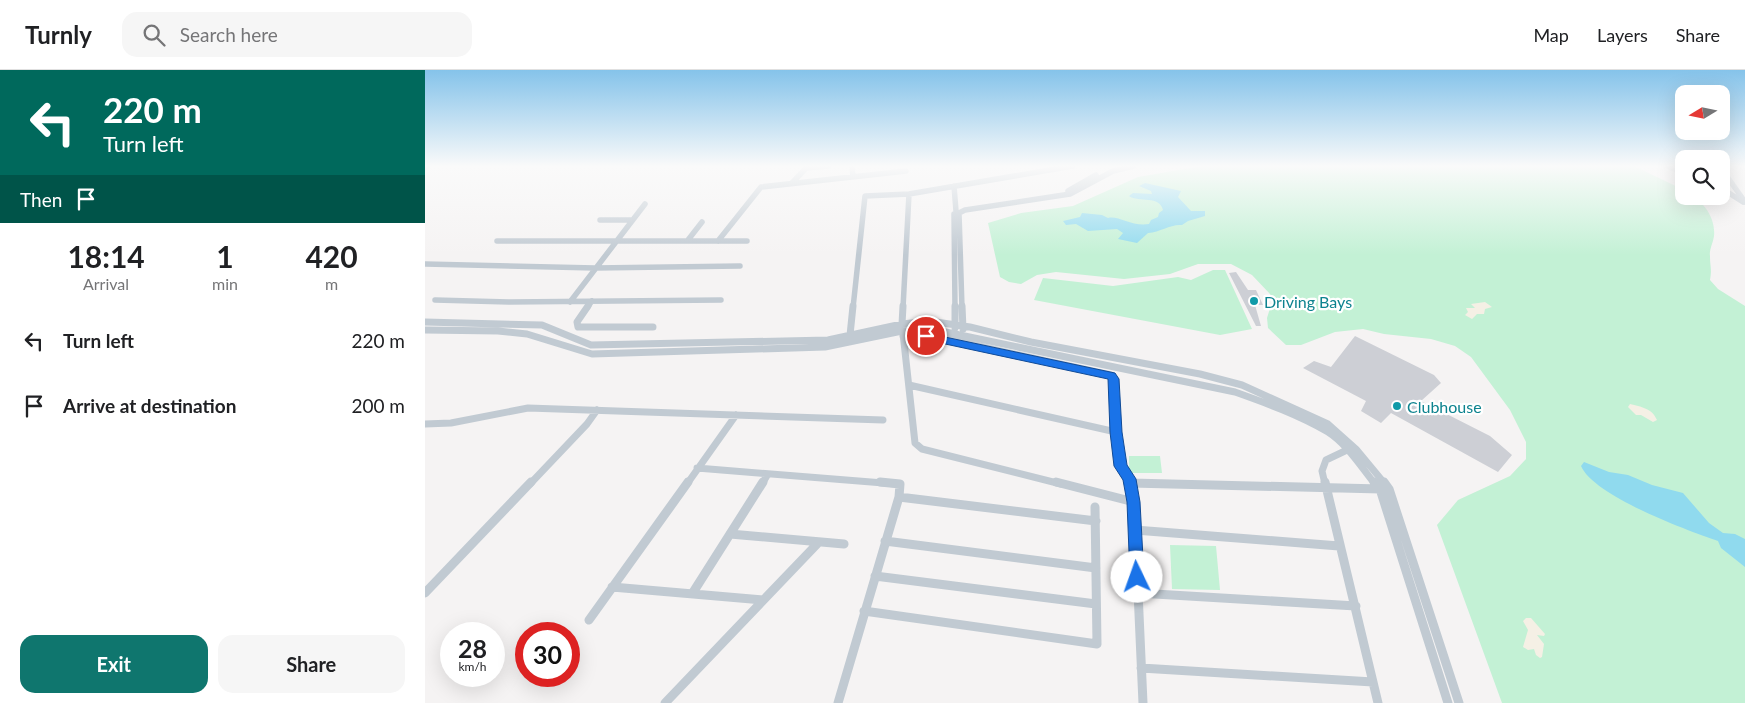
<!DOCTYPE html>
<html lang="en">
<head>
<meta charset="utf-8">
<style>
  :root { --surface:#fff; --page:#f6f6f6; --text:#202124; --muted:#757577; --line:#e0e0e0; --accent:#0f766e }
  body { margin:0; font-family:Lato,sans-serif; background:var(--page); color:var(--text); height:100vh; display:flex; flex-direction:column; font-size:19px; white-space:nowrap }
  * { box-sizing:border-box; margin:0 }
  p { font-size:16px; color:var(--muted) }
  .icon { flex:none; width:28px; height:28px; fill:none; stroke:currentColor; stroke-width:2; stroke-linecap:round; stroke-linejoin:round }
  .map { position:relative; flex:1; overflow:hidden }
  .panel { display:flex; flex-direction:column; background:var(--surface); width:425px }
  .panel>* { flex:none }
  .hud { background:#00695c; color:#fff; overflow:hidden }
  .needle { width:32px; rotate:260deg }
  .tools { position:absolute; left:1250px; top:15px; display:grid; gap:10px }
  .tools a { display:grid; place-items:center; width:55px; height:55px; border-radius:10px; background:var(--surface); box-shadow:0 5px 20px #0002; font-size:25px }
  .speed { position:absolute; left:15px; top:552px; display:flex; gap:10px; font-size:25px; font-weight:700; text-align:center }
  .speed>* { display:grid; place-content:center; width:65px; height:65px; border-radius:50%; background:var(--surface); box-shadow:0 5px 20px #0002; line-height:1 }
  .speed small { font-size:12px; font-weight:400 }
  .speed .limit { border:8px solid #d22; background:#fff; color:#111 }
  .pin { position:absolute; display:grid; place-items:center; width:42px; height:42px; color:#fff; margin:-21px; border:2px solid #fff; border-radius:50%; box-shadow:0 1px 5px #0007 }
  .me { position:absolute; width:55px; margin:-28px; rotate:357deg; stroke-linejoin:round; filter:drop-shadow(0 0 4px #0008) }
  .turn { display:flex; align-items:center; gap:18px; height:105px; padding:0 20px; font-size:22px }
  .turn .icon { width:65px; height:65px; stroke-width:2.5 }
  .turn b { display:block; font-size:35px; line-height:42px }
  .then { display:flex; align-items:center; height:48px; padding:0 20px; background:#0003; gap:10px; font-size:19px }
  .eta { display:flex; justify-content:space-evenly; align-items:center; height:85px; text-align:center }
  .eta b { font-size:30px; font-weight:700; line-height:35px }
  .primary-button { display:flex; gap:10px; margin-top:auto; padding:10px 20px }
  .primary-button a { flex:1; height:58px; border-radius:15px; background:var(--accent); color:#fff; font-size:20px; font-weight:700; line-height:58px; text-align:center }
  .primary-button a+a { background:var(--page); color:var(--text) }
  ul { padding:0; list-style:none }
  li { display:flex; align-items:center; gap:15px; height:65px; padding:0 20px }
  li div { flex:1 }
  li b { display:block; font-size:19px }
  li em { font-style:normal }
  header { display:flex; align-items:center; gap:30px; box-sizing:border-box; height:70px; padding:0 25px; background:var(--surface); border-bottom:1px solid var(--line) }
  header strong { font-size:24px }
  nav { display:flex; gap:28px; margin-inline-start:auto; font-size:18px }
  .search { width:350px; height:45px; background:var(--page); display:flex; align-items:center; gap:12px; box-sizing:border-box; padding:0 18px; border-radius:15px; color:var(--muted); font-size:19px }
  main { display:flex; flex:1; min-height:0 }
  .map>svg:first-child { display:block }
</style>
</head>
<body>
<header>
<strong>Turnly</strong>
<div class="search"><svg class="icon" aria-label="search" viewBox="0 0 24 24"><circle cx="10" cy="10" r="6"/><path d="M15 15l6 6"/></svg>Search here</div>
<nav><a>Map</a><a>Layers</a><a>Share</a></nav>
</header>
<main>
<section class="panel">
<div class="hud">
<div class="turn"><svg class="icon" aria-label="left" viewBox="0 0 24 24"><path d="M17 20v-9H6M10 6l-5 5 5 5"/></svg><div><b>220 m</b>Turn left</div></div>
<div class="then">Then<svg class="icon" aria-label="arrive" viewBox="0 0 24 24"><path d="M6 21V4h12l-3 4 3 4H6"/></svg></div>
</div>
<div class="eta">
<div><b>18:14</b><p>Arrival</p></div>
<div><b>1</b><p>min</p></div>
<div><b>420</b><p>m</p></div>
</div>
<ul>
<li><svg class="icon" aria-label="left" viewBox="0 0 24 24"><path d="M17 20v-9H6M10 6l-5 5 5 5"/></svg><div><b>Turn left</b></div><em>220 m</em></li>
<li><svg class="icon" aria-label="arrive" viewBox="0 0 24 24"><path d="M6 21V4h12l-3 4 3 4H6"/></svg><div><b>Arrive at destination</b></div><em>200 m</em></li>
</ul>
<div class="primary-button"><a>Exit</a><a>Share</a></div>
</section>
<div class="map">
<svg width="1320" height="633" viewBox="0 0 1320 633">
  <rect width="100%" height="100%" fill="#f5f3f3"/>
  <path fill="#c3f1d5" d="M777,96H1209L1259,120V126C1277,126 1291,148 1289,166C1288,173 1284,180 1285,186C1285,197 1287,198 1285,210L1293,219L1320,236V633H1077L1012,455L1033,430L1085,406L1101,389V372L1085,340L1046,287L1030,276L1006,269L959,264L938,259L910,262L876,275H861L843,258L842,248L847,232L845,224L827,205L806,194H773L745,204L699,209L631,202L612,205L596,214L584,212L575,207L563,153L596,143L648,136L713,107Z
    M788,200H800L827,259L795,265L609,230L618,208L688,216L753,207L766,210Z
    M704,386H735L737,403H704Z
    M745,475L791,476L795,520L747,519Z"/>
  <path fill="#f5f0e5" d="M1060,232L1067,237L1060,239L1059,244H1052L1047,249L1040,245L1043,242L1041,238H1050L1046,234Z
    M1205,334C1216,337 1227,338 1232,350L1228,352L1216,345H1211L1203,337Z
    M1101,548H1106L1120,564L1119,566L1112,565L1119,574L1117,587L1115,588L1111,585L1109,579L1103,580L1098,577L1103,560L1098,551Z"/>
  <path fill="#90daee" d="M720,113L756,121L753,127L766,141H780V146L763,151L757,155C745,154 736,162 723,163L712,173L693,169L698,163L692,159L663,161L651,154L641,155L638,151L655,147L657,143L677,145L683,148C693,145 707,157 724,154L726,150L733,147L734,143L738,140C735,125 714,133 704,126L708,123L727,124L726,121L714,116Z
    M1159,392L1184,402L1203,405L1227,415L1258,423L1284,453L1298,463L1310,464L1320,469V497L1296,478L1293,471C1261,460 1169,426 1156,396Z"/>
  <path fill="#cdcfd5" d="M811,202L823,220H831L838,235H830L836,256H831L804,203Z
    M930,266L1009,305L1016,313L996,331L1065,366L1087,385L1073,402L966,343L956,353L936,341L941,331L878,298L889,291L906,297Z"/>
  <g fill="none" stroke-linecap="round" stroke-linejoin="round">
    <path stroke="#c1cad2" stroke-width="5.5" d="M427,96L428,107
      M1242,96L1259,103
      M382,98L404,96
      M1296,98L1320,132
      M367,113L383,96
      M529,116L531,141L534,143
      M1296,118L1318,132
      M643,121L671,105
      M529,144L530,238
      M175,150H207
      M263,170L277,152
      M72,171H322
      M293,171L336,117L481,101
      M0,194L170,198L315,196
      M10,230L84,232L296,230
      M145,232L220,134
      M162,238L167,231
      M428,238L440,126L484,124L648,96
      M478,238L484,124
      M537,238L534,143L540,140L645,124L688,101L709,96"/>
    <path stroke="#c1cad2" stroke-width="7" d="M163,236L152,252L153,257H228
      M478,236L477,254L490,373L497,379L636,414
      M530,236V258
      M537,236L538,259
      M0,252L117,255L166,275L403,270L477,254L504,251L545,257L606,272L775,304L817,315L903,354L931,379L960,414
      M0,260L73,261L102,264L167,284L400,277L477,261L511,260L810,322C841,333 874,345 903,362C922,374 936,397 950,414
      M425,265L428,236
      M478,266L521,269L686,305L689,309L691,362L696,396L706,414
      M484,315L691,362
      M0,354L26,353L103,338L458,350
      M272,398L471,414
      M706,413L734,414
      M105,414L162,354L172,340
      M262,414L311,345
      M337,414L343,404
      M900,414L897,401L901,390L922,380"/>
    <path stroke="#c1cad2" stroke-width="9" d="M631,412L709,432L718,633
      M706,412L709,432
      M900,412L953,633
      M949,412L955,419L1023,633
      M959,412L964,419L1034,633
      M706,413L956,419
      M474,427L671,451
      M710,460L914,476
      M305,464L419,474
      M460,471L671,498
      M450,506L671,534
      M187,517L338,530
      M0,523L106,412
      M713,523L931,536
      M267,524L338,412
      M439,541L672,574L670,437
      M164,550L263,412
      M716,598L948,612
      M240,633L394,472
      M413,633L474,427L475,414L455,412"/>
    <path fill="#c1cad2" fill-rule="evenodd" d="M0,96H8L0,101Z"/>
  </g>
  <linearGradient id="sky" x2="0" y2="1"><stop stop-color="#85c3ea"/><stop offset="0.52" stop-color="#fafafa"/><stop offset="1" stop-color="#fafafa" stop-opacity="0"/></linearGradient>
  <rect width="1320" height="185" fill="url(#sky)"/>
  <path fill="#1a73e8" stroke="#114b97" d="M501,263L690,303L694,309L697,362L702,395L711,409L715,432L719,507L717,512L712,513L707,512L705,507L702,432L698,410L689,396L685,362L683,309L497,269L496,266Z"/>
  <g fill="#0f9aa8" stroke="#fff" stroke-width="2">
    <circle cx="829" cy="231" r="5"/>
    <circle cx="972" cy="336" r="5"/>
  </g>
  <g text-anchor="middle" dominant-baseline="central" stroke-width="4.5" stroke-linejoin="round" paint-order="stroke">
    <g font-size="16" fill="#0d838f" stroke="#fff" text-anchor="start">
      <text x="839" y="231">Driving Bays</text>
      <text x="982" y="336">Clubhouse</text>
    </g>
  </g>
</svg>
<div class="tools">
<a><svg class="needle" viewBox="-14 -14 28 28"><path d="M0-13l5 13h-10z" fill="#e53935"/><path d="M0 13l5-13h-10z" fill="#757577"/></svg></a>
<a><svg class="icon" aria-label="search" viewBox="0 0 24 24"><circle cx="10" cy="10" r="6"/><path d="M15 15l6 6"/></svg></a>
</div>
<div class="speed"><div>28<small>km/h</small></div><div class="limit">30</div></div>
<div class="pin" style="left:501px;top:266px;background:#d93025"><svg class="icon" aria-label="arrive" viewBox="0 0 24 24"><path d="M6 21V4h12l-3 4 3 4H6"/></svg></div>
<svg class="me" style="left:712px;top:507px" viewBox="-20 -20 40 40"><circle r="19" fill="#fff"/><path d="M0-13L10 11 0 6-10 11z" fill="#1a73e8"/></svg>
</div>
</main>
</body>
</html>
